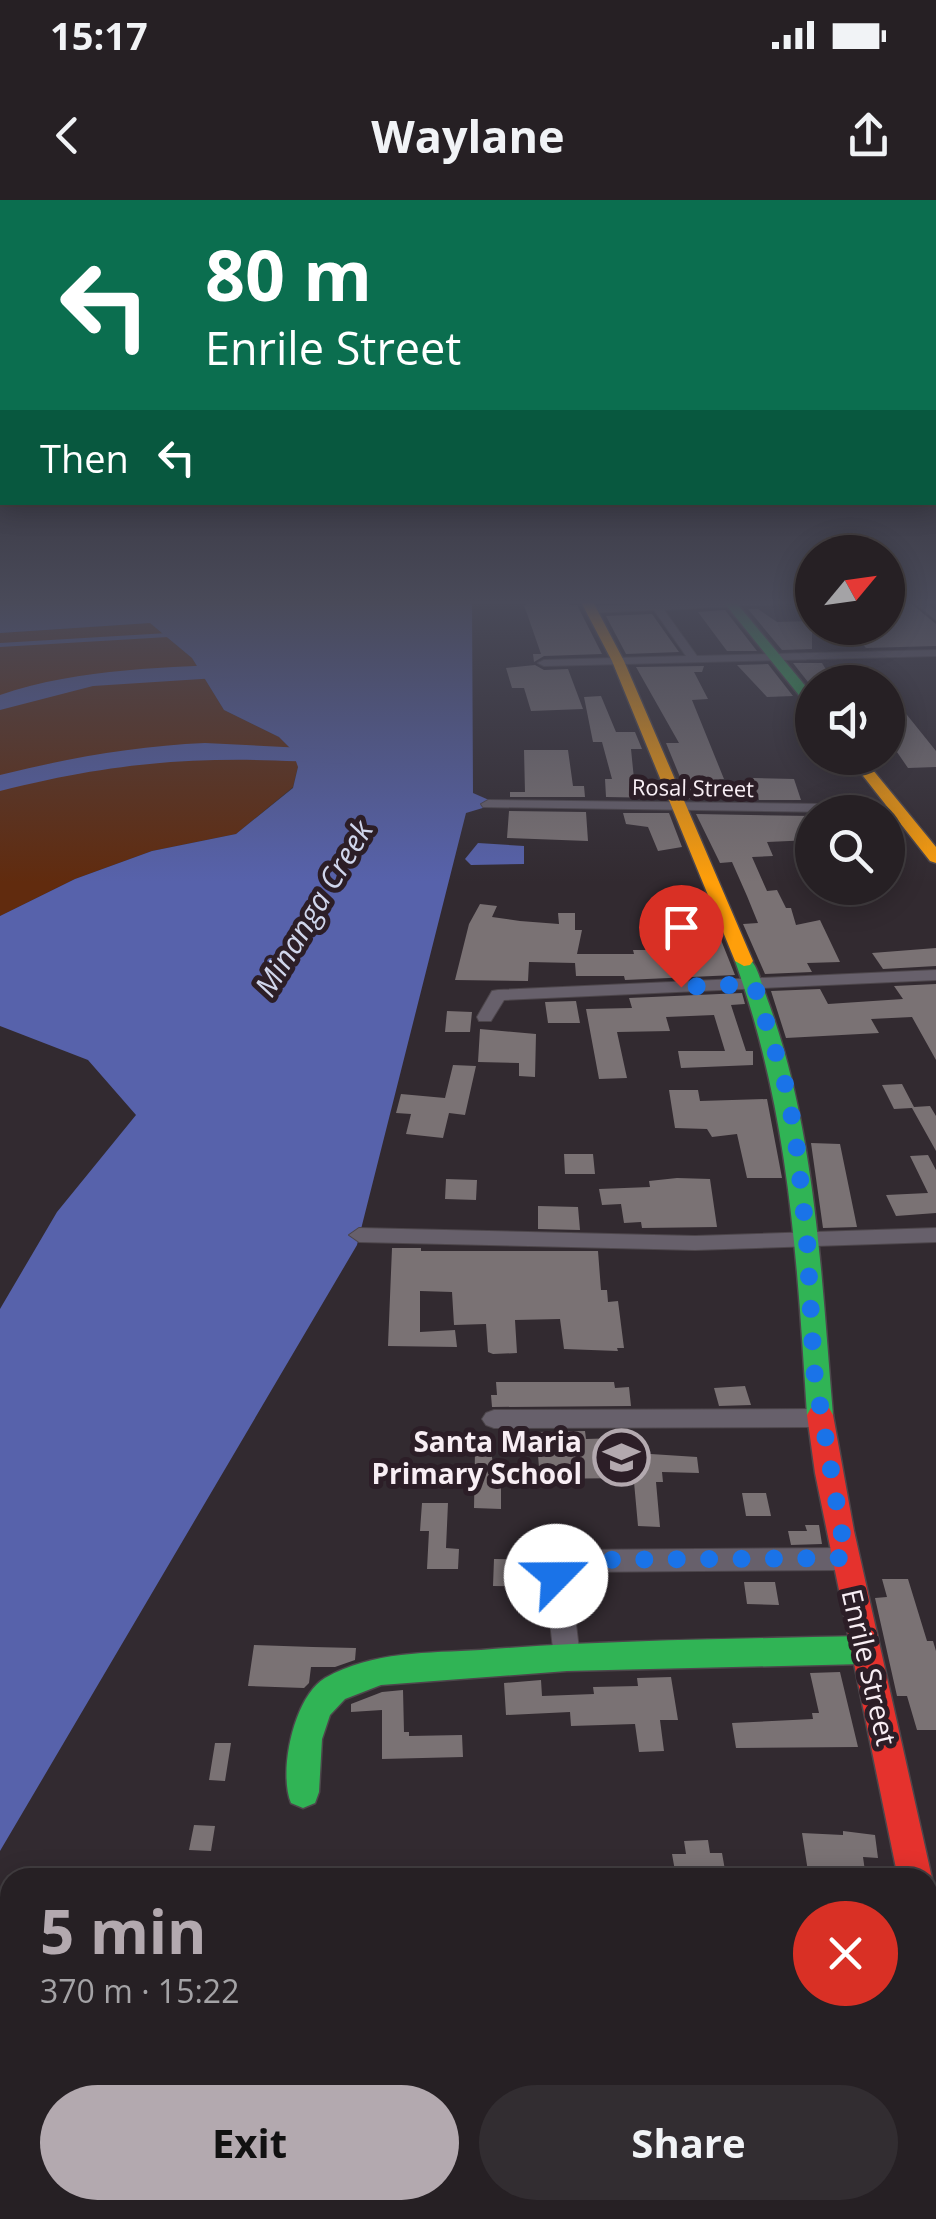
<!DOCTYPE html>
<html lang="en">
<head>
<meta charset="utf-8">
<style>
  :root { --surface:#262024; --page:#322d31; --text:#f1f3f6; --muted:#a4a3a6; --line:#423e41; --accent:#b3a9af }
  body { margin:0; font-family:"Open Sans",sans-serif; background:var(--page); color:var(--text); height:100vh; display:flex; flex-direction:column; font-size:38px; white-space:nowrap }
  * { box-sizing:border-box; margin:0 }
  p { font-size:32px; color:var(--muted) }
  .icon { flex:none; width:55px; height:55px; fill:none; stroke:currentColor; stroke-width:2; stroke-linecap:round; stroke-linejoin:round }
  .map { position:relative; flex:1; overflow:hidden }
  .sheet { position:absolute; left:0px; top:1668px; width:938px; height:352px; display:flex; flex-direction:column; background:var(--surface); border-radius:30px 30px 0 0; box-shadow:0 5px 25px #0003,0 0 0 2px var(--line) }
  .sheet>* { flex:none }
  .banner { position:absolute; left:0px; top:0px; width:938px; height:305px; box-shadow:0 5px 25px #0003,0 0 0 2px var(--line); background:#0b6e4f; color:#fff; overflow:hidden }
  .needle { width:65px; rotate:61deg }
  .buttons { position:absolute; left:795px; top:335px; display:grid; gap:20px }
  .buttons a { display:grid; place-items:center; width:110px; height:110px; border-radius:50%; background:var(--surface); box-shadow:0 5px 25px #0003,0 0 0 2px var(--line); font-size:50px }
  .pin { position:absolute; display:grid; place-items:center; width:85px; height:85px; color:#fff; margin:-102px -42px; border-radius:50% 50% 50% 0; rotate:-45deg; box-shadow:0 0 10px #0007 }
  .pin .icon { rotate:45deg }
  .me { position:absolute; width:110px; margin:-55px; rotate:67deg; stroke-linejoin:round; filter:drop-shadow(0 0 8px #0008) }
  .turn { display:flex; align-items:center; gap:35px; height:210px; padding:0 40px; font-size:45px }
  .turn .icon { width:130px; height:130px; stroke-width:2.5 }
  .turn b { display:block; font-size:70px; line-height:85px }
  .then { display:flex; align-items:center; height:95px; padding:0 40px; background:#0003; gap:20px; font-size:38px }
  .round { display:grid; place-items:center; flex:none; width:105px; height:105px; border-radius:52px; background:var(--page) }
  .summary { display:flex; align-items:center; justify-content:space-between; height:170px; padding:0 40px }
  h1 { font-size:60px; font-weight:700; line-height:75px; color:var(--accent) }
  .action { display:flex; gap:20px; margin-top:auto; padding:20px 40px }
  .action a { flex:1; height:115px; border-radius:60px; background:var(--accent); color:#111; font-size:40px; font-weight:700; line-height:115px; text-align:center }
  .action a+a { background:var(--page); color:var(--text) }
  .status { display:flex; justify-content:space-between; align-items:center; height:70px; padding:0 50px; background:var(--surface); direction:ltr }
  .status svg { height:28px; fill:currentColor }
  header { display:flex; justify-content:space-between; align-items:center; height:130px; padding:0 40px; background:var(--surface); font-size:45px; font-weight:700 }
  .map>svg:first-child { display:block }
</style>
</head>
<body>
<div class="status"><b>15:17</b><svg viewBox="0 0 49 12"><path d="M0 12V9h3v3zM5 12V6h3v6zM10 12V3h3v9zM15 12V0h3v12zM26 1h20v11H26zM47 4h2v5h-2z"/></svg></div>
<header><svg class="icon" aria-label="back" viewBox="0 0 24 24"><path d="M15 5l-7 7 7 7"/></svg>Waylane<svg class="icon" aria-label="share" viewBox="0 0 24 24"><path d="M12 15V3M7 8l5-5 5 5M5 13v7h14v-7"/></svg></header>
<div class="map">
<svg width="936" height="2019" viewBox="0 0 936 2019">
  <rect width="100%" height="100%" fill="#322a30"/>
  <path fill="#612b0e" d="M150,423L192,458L224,510L279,537L292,550L298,566L293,587L236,634L152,651L75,679L0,716V433Z"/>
  <path fill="#5762ab" d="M0,400H472L473,593L489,600L486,607L466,613L357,1045L0,1651V1109L57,1012L136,915L88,860L0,826V716L75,679L152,651L236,634L293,588L298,567L292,550L279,537L224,510L192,458L150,423L0,433Z
    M478,643L524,646V664L471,665L465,659Z"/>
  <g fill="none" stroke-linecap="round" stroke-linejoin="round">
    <path stroke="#5762ab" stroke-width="4" d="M0,445L168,435"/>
    <path fill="#5762ab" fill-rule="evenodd" d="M254,463L262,465L265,470L262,475L93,486L0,510V495C82,467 168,468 254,463Z
      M205,543L344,550L356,557L344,564C214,555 127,559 0,591V575C68,558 136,546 205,543Z"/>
  </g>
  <path fill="#7a7274" d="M546,400H566L569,405H577L602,454L544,456L534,462L533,454H541L524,405Z
    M890,400H907L936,424V446L866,448L854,434L888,433V419L901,418L893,411L903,410Z
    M748,409H758L777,422L812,421V449L782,450Z
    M725,410L757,451H727L698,412Z
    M652,414L679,452L626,454L606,416Z
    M793,463H822L833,481L808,482Z
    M768,464L793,496L767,497L737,465Z
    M535,465L544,470L568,469L583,509L531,511L524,488H512L506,468Z
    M704,466L702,472H694L708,499L692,500L724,579L703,581L711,599H689L666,543H679L636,467Z
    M601,496L616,532H635L642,549H631L634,579L655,580L663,598L606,597L605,579H612L602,542H593L584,497Z
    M899,505L936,551V567L908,568L888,539V506Z
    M524,550H568L573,586H584L585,597H510V592H525Z
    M753,578L794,579L801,600H759Z
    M509,611L586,612L588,641L507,638Z
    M623,613H669L682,647L658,651L648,627L626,624Z
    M696,614L812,616V640L767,642L773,656L752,657L767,691L777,690L786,708H791L796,725L820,720L840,762L807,763L812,772L765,774L743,724L758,723L747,696L732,662L720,663Z
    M480,704L497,706L492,717L520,721L559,724L558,713H575V730H582L577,754H634L633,750H656L660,766H696L675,715L698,712L705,730H717L735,775L625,780L624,776H576L575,763L529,762L528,781L455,780L469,724Z
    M936,748V766L883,769L872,753Z
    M936,784V860L912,817L871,819L879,833L786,838L771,791L820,789L828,804L903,799L894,786Z
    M742,793L745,804L731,805L746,851H753V865L681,868L678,851H725L714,815L666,817L670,831L617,832L627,878L599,879L586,809L632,808L629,798Z
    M576,801L580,823H548L545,802Z
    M447,811L472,812L470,832H445Z
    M480,829L536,834L535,877L519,876V863L478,862Z
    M453,865L476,866L465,915L449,913L443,938L406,934L411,914L396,913L401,894L445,898Z
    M902,884L914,907L930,906L936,916V951L912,908L894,909L882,885Z
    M669,890H698L700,901L767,899L782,978H747L737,934L712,937L707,929L675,928Z
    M811,943L840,944L857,1027L823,1028Z
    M564,954H593L595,974H565Z
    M928,955L936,970V1013L896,1016L886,995L928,993L910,956Z
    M677,978L710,979L717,1027L642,1028L641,1022L624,1023L621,1004L602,1005L599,989L650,987L649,981Z
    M446,979L477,980L476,1000L445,999Z
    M538,1006L578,1007L580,1030L538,1029Z
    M392,1048H421V1051H598L601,1090H607L608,1102L618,1101L624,1148H617L618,1151L564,1149L560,1119L515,1120L517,1153L493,1154L488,1152L486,1124L454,1125L452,1092L420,1091V1132L455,1130L457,1147L388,1146Z
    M496,1182H614L615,1188L629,1187L631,1206L492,1207L491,1195H497Z
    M745,1186L751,1205L719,1206L714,1188Z
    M585,1231L586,1239L618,1238L620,1252L697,1257L699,1273L662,1272L663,1282H656L660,1327L638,1326L634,1282L629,1278L540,1279L536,1232Z
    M491,1250L496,1286H501V1309L474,1308L475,1251Z
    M742,1293H766L771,1316H746Z
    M422,1303H448L446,1348L459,1349L458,1369H427L429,1331H420Z
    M805,1325H819L822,1344L791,1345L788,1331H807Z
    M494,1359L541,1360L542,1387L493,1386Z
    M882,1379H908L927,1441H933L936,1451V1530H917L907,1496H897L875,1398L887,1397Z
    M744,1382H775L779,1405L747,1404Z
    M254,1445L313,1447L356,1448L355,1460L335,1467H311L309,1483L304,1488L248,1486Z
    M840,1472L858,1547L736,1548L732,1523L813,1519L812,1513H819L810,1473Z
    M671,1477L678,1520H660L664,1551L639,1552L635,1524L571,1526L570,1512L506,1515L504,1483L541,1480L542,1496L594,1494L593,1487L638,1486L637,1478Z
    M403,1490L404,1532H409V1536L462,1535L463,1557L382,1559V1510L351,1512V1504L382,1492Z
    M215,1543H231L225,1581L209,1580Z
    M194,1625L215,1626L211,1651L189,1650Z
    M843,1631L875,1635L878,1658L863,1657L866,1678H809L802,1633L843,1635Z
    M708,1640L710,1653H722L725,1670L675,1671L672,1654H686L684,1641Z"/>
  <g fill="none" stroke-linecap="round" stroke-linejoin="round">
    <defs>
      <path id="street" d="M649,400H657L660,403L797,400L792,403L664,410L697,456L936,450V456L544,466L538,463L544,460L686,456L654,410L591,413L586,410L591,407L650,404Z
        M911,400H922L936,412V420Z
        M488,600L897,605L904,609L897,613L483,607L481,604Z
        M936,770V780L504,800L491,821H479L477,817L492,791L498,790Z
        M359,1028L695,1036L936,1028V1042L695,1050L359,1042L349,1035Z
        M820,1209L828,1212L832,1218L828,1224L820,1227L494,1228L486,1225L482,1219L486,1213L494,1210Z
        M847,1348L856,1351L860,1359L856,1367L847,1370L573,1372L570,1375L580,1457L577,1466L567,1469L557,1466L554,1457L544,1371L558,1353L567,1350Z
        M928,1728L936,1732V1808L928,1805Z"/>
      <path id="fast" d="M722,400H734L812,494V506L807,505Z
        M744,756C757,760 760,780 765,793C816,927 821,1074 833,1215L829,1222L820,1225L811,1222L807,1215C797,1058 789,911 735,761Z
        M863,1436L874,1440L878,1450L874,1460L863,1464L567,1471L381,1485L345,1499L330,1515L322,1539L319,1592L315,1603L303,1608L291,1603C278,1572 294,1496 325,1478C372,1451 429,1453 481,1450C608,1440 736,1439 863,1436Z"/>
      <path id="slow" d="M580,400H592L624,461L753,761L750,765L744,766L735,761L612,461Z
        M849,558H863L936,647V663L930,661Z"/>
      <path id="jam" d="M820,1205L829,1208L833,1215L854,1331L932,1678L928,1689V1678H898L815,1273L807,1215L811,1208Z"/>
    </defs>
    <use href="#street" stroke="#4d464b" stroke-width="2"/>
    <use href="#fast" stroke="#4d464b" stroke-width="3"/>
    <use href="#slow" stroke="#4d464b" stroke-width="3"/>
    <use href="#jam" stroke="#4d464b" stroke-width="3"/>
    <use href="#street" fill="#67606b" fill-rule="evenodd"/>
    <use href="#fast" fill="#30b455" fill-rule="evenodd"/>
    <use href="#slow" fill="#ff9f0a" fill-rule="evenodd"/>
    <use href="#jam" fill="#e5322d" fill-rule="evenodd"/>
  </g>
  <linearGradient id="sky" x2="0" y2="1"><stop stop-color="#1c171a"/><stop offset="0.59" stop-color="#494a59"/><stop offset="1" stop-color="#494a59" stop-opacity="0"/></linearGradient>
  <rect width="936" height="682" fill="url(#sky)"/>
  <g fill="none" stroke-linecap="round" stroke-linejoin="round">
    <path stroke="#1a73e8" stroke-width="18" stroke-dasharray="0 32.4" d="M556,1376L558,1367L572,1360L846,1358L814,1170L807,1040L795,932L784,879L754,784L681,787"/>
  </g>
  <defs>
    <symbol id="school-ring" viewBox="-11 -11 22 22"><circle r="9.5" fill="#2c1e27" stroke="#b3a9af" stroke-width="1.5"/><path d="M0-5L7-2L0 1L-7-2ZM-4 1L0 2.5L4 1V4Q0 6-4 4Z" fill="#b3a9af"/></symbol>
  </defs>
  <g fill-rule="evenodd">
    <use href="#school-ring" x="590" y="1226" width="63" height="63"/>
  </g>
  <g text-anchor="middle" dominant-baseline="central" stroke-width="10" stroke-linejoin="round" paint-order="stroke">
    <g font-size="22" fill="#f8eef4" stroke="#2c1e27">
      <text transform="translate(693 587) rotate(1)">Rosal Street</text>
    </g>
    <g font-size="28" font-weight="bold" fill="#f8eef4" stroke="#2c1e27" text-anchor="end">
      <text x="582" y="1241">Santa Maria<tspan x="582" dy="32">Primary School</tspan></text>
    </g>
    <g font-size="28" fill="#f8eef4" stroke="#2c1e27">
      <text transform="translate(870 1467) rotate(77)">Enrile Street</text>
    </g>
    <g font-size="30" font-style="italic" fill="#d0d6ec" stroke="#2c1e27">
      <text transform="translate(313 708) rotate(-59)">Minanga Creek</text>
    </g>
  </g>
</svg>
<div class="buttons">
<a><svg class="needle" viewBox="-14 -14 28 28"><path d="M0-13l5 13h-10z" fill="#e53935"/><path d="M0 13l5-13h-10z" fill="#a4a3a6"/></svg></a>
<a><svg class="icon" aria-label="sound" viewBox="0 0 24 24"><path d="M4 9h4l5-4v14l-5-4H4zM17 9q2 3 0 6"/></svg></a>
<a><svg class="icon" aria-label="search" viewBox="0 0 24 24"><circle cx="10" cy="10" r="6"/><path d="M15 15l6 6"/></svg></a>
</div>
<div class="pin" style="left:681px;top:787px;background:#d93025"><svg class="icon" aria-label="arrive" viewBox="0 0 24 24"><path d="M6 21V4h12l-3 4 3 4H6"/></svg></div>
<svg class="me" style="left:556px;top:1376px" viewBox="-20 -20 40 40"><circle r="19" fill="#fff"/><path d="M0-13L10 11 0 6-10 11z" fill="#1a73e8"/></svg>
<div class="banner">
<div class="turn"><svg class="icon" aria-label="left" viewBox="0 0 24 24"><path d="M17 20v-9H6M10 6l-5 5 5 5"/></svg><div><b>80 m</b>Enrile Street</div></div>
<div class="then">Then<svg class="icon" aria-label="left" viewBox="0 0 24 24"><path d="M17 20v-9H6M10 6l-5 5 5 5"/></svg></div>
</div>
<section class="sheet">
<div class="summary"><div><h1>5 min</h1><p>370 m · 15:22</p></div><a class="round" style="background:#d93025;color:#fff"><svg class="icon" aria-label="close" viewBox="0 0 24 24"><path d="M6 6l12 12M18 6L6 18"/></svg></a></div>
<div class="action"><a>Exit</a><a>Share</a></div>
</section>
</div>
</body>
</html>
